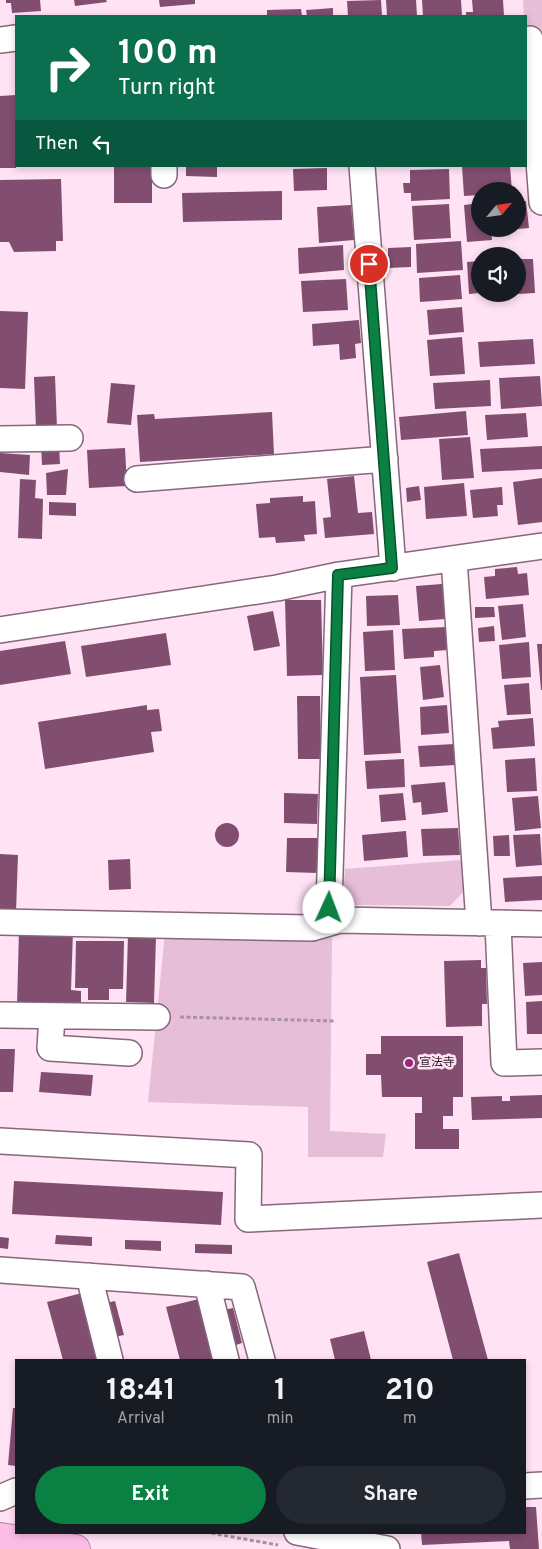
<!DOCTYPE html>
<html lang="en">
<head>
<meta charset="utf-8">
<style>
  :root { --surface:#171b24; --page:#242831; --text:#f1f3f6; --muted:#9ea1a6; --accent:#0b8043 }
  body { margin:0; font-family:Overpass,"Noto Sans JP",sans-serif; background:var(--page); color:var(--text); height:100vh; display:flex; flex-direction:column; font-size:19px; white-space:nowrap }
  * { box-sizing:border-box; margin:0 }
  p { font-size:16px; color:var(--muted) }
  .icon { flex:none; width:28px; height:28px; fill:none; stroke:currentColor; stroke-width:2; stroke-linecap:round; stroke-linejoin:round }
  .map { position:relative; flex:1; overflow:hidden }
  .panel { position:absolute; left:15px; top:1359px; width:511px; height:175px; display:flex; flex-direction:column; background:var(--surface); border-radius:0px; box-shadow:0 2px 8px #0003 }
  .panel>* { flex:none }
  .banner { position:absolute; left:15px; top:15px; width:512px; height:152px; border-radius:0px; box-shadow:0 2px 8px #0003; background:#0b6e4f; color:#fff; overflow:hidden }
  .needle { width:32px; rotate:61deg }
  .tools { position:absolute; left:471px; top:182px; display:grid; gap:10px }
  .tools a { display:grid; place-items:center; width:55px; height:55px; border-radius:50%; background:var(--surface); box-shadow:0 2px 8px #0003; font-size:25px }
  .pin { position:absolute; display:grid; place-items:center; width:42px; height:42px; color:#fff; margin:-21px; border:2px solid #fff; border-radius:50%; box-shadow:0 1px 5px #0007 }
  .me { position:absolute; width:55px; margin:-28px; rotate:2deg; stroke-linejoin:round; filter:drop-shadow(0 0 4px #0008) }
  .turn { display:flex; align-items:center; gap:18px; height:105px; padding:0 20px; font-size:22px }
  .turn .icon { width:65px; height:65px; stroke-width:2.5 }
  .turn b { display:block; font-size:35px; line-height:42px }
  .then { display:flex; align-items:center; height:48px; padding:0 20px; background:#0003; gap:10px; font-size:19px }
  .eta { display:flex; justify-content:space-evenly; align-items:center; height:85px; text-align:center }
  .eta b { font-size:30px; font-weight:700; line-height:35px }
  .cta { display:flex; gap:10px; margin-top:auto; padding:10px 20px }
  .cta a { flex:1; height:58px; border-radius:30px; background:var(--accent); color:#fff; font-size:20px; font-weight:700; line-height:58px; text-align:center }
  .cta a+a { background:var(--page); color:var(--text) }
  .map>svg:first-child { display:block }
</style>
</head>
<body>
<div class="map">
<svg width="542" height="1549" viewBox="0 0 542 1549">
  <rect width="100%" height="100%" fill="#ffe2f4"/>
  <path fill="#e6bed7" d="M523,0H542V30L526,32V16H524Z
    M462,860L465,890L450,906L354,905L343,895L345,869Z
    M165,933L332,938L330,1131L386,1134L383,1157H308V1107L148,1102Z"/>
  <path fill="#814e70" d="M6,0H40L41,11L12,13L11,3H6Z
    M74,0H106L107,2L75,6Z
    M159,0H195V4L160,7Z
    M381,0L382,16H348L347,1Z
    M386,0H416L417,16H387Z
    M422,0H461L462,16H423Z
    M472,0H503L504,16H466V12H473Z
    M333,8V16H307L306,10Z
    M301,9L302,16H267V10Z
    M16,95V168H0V96Z
    M186,166H217V177L186,176Z
    M462,166H510L512,191H480V195L464,196Z
    M114,167H152V203H114Z
    M327,168V190L294,191L293,169Z
    M449,169L450,199L411,201V193H404L403,183H410V170Z
    M61,179L63,241H56V251L14,252L9,242H0V180Z
    M282,191V220L183,222L182,193Z
    M526,201L529,228L518,229V202Z
    M480,203V229H491L492,240L467,242L464,205Z
    M449,204L451,238L414,240L412,206Z
    M351,205L354,240L319,243L317,207Z
    M461,241L463,270L417,273L416,244Z
    M343,245L344,270L299,274L298,248Z
    M411,247V267L388,268V248Z
    M518,259H533L535,293L518,294Z
    M480,261V293L469,294L467,262Z
    M460,275L462,299L420,302L419,278Z
    M346,279L348,310L303,312L301,281Z
    M462,307L464,332L429,335L427,310Z
    M0,311L28,312L25,389L0,388Z
    M359,320L361,343L355,344L356,358L340,360L339,344L313,346L312,324Z
    M462,337L465,374L430,376L427,340Z
    M533,339L535,364L480,367L478,342Z
    M55,376L57,428L36,429L34,377Z
    M540,376L542,406L501,409L499,378Z
    M490,380L491,406L435,409L433,383Z
    M111,383L135,385L131,425L107,423Z
    M466,411L468,435L401,440L399,417Z
    M272,412L274,454L140,462L137,415L154,414L155,419Z
    M526,413L528,437L487,440L485,415Z
    M470,437L474,478L442,480L439,439Z
    M59,444L60,464L42,465L41,445Z
    M542,446V469L482,472L480,449Z
    M125,448L127,486L89,488L87,450Z
    M0,453L30,455L29,475L0,472Z
    M68,469L66,495H47L46,473Z
    M354,476L358,513L372,512L374,534L325,538L323,518L331,517L327,479Z
    M542,478V522L518,525L513,482Z
    M20,479L36,480L35,498L43,499L42,539L18,538Z
    M464,483L467,516L426,519L424,487Z
    M419,486L421,500L407,502L406,488Z
    M502,487L503,505H497L498,516L473,518L470,490Z
    M303,496V502L315,501L317,534L304,535L305,541L276,543L275,537L259,538L256,504L270,503V498Z
    M49,502L76,503V516L49,515Z
    M517,567L518,574L527,573L529,595L486,599L484,577L495,576V569Z
    M442,584L445,619L419,621L416,586Z
    M398,595L400,625L367,626L366,596Z
    M285,600H321L323,675L287,676Z
    M523,604L526,637L502,640L498,606Z
    M475,607H494L495,617L475,618Z
    M273,611L280,646L254,651L247,616Z
    M494,626L495,641L479,642L478,628Z
    M447,627L448,650L434,651V657L404,659L402,629Z
    M393,630L395,670L365,671L363,632Z
    M166,633L171,665L86,677L81,646Z
    M65,641L71,674L0,685V651Z
    M529,642L531,677L502,679L499,645Z
    M537,644H542V690H541Z
    M440,665L444,697L423,700L420,667Z
    M396,675L401,753L364,755L360,677Z
    M529,683L531,714L507,715L504,685Z
    M297,696H320L321,759H298Z
    M147,705V710L159,709L162,731L151,732L154,752L45,769L38,722Z
    M447,705L449,733L421,735L420,707Z
    M533,718L535,746L493,749L491,728L499,727L498,721Z
    M454,744L456,765L420,767L418,746Z
    M535,758L537,791L507,792L505,760Z
    M404,759L405,787L367,789L365,761Z
    M445,782L448,812L422,815L421,802L413,803L411,785Z
    M284,793L318,794L317,824L284,823Z
    M403,793L406,820L381,822L379,795Z
    M538,796L541,828L515,831L512,798Z
    M215 835a12 12 0 1 1 24 0a12 12 0 1 1-24 0Z
    M458,828L460,855L423,856L421,829Z
    M406,831L408,857L364,861L362,835Z
    M540,834L542,865L516,867L513,835Z
    M509,835L510,856H494L493,836Z
    M287,838H318L317,873L286,872Z
    M0,854L18,855L16,912L0,911Z
    M130,859L131,889L109,890L108,860Z
    M542,876V900L505,902L503,878Z
    M19,930L73,931L71,990L81,991V1008L17,1006Z
    M128,935L156,936L154,1003L126,1002Z
    M76,941H124L123,989H109V1000H88V988H75Z
    M481,960V968H486L487,1004H482V1026L446,1027L444,961Z
    M542,962V995L525,996L523,963Z
    M542,1001V1034H527L526,1002Z
    M381,1036H463V1097H453V1116H443V1129H459V1149H415V1113H422V1097H382L381,1075H366V1054H381Z
    M0,1049H15L13,1092H0Z
    M41,1072L93,1075L91,1096L39,1092Z
    M542,1095V1118L472,1120L471,1097L502,1096V1101H510V1096Z
    M14,1181L223,1192L221,1225L12,1214Z
    M56,1235L92,1237V1246L55,1244Z
    M0,1237L9,1238L8,1249L0,1248Z
    M125,1240L161,1241V1251L125,1249Z
    M195,1244L232,1245V1254L195,1253Z
    M459,1253L488,1360H453L427,1262Z
    M82,1293L100,1360H63L47,1302Z
    M199,1299L216,1360H180L166,1307Z
    M115,1301L124,1335L114,1337L106,1303Z
    M233,1308L242,1343L233,1346L224,1310Z
    M364,1331L371,1360H335L330,1339Z
    M13,1408H16V1466L8,1465Z
    M525,1507H536L539,1549H510L509,1541L422,1545L421,1532H525Z"/>
  <g fill="none" stroke-linecap="round" stroke-linejoin="round">
    <defs>
      <path id="minor" d="M0,40L16,38
        M526,40L530,39L542,202
        M362,166L393,568
        M164,175V166
        M0,439L70,438
        M137,479L385,459
        M454,559L479,923
        M339,575L329,907L340,920L542,924
        M0,630L277,588L339,575L542,546
        M0,922L312,928L340,920
        M498,924L504,1063L542,1062
        M0,1015L157,1017
        M52,1016L50,1048L129,1053
        M0,1141L249,1155L248,1219L542,1205
        M0,1270L242,1287L262,1360
        M89,1276L110,1360
        M207,1284L226,1360
        M525,1486L542,1485
        M0,1498L16,1491
        M297,1532L387,1549"/>
      <path id="highway" d="M0,1537L76,1549"/>
    </defs>
    <use href="#minor" stroke="#86677b" stroke-width="28"/>
    <use href="#highway" stroke="#b485a2" stroke-width="30"/>
    <path stroke="#a993a1" stroke-width="3" stroke-dasharray="4 2.5" stroke-linecap="butt" d="M180,1017L336,1021
      M205,1532L278,1545"/>
    <use href="#minor" stroke="#fff" stroke-width="25"/>
    <use href="#highway" stroke="#febde6" stroke-width="28"/>
  </g>
  <g fill="none" stroke-linecap="round" stroke-linejoin="round">
    <defs>
      <path id="route" d="M329,908L338,575L392,568L369,264"/>
    </defs>
    <use href="#route" stroke="#07532c" stroke-width="12"/>
    <use href="#route" stroke="#0b8043" stroke-width="9"/>
  </g>
  <circle fill="#9d257e" stroke="#ffe2f4" stroke-width="2" cx="409" cy="1063" r="5"/>
  <g text-anchor="middle" dominant-baseline="central" stroke-width="5" stroke-linejoin="round" paint-order="stroke">
    <g font-size="12" fill="#2a1d25" stroke="#ffe2f4" text-anchor="start">
      <text x="419" y="1063">宣法寺</text>
    </g>
  </g>
</svg>
<div class="tools">
<a><svg class="needle" viewBox="-14 -14 28 28"><path d="M0-13l5 13h-10z" fill="#e53935"/><path d="M0 13l5-13h-10z" fill="#9ea1a6"/></svg></a>
<a><svg class="icon" aria-label="sound" viewBox="0 0 24 24"><path d="M4 9h4l5-4v14l-5-4H4zM17 9q2 3 0 6"/></svg></a>
</div>
<div class="pin" style="left:369px;top:264px;background:#d93025"><svg class="icon" aria-label="arrive" viewBox="0 0 24 24"><path d="M6 21V4h12l-3 4 3 4H6"/></svg></div>
<svg class="me" style="left:329px;top:908px" viewBox="-20 -20 40 40"><circle r="19" fill="#fff"/><path d="M0-13L10 11 0 6-10 11z" fill="#0b8043"/></svg>
<div class="banner">
<div class="turn"><svg class="icon" aria-label="right" viewBox="0 0 24 24"><path d="M7 20v-9h11M14 6l5 5-5 5"/></svg><div><b>100 m</b>Turn right</div></div>
<div class="then">Then<svg class="icon" aria-label="left" viewBox="0 0 24 24"><path d="M17 20v-9H6M10 6l-5 5 5 5"/></svg></div>
</div>
<section class="panel">
<div class="eta">
<div><b>18:41</b><p>Arrival</p></div>
<div><b>1</b><p>min</p></div>
<div><b>210</b><p>m</p></div>
</div>
<div class="cta"><a>Exit</a><a>Share</a></div>
</section>
</div>
</body>
</html>
